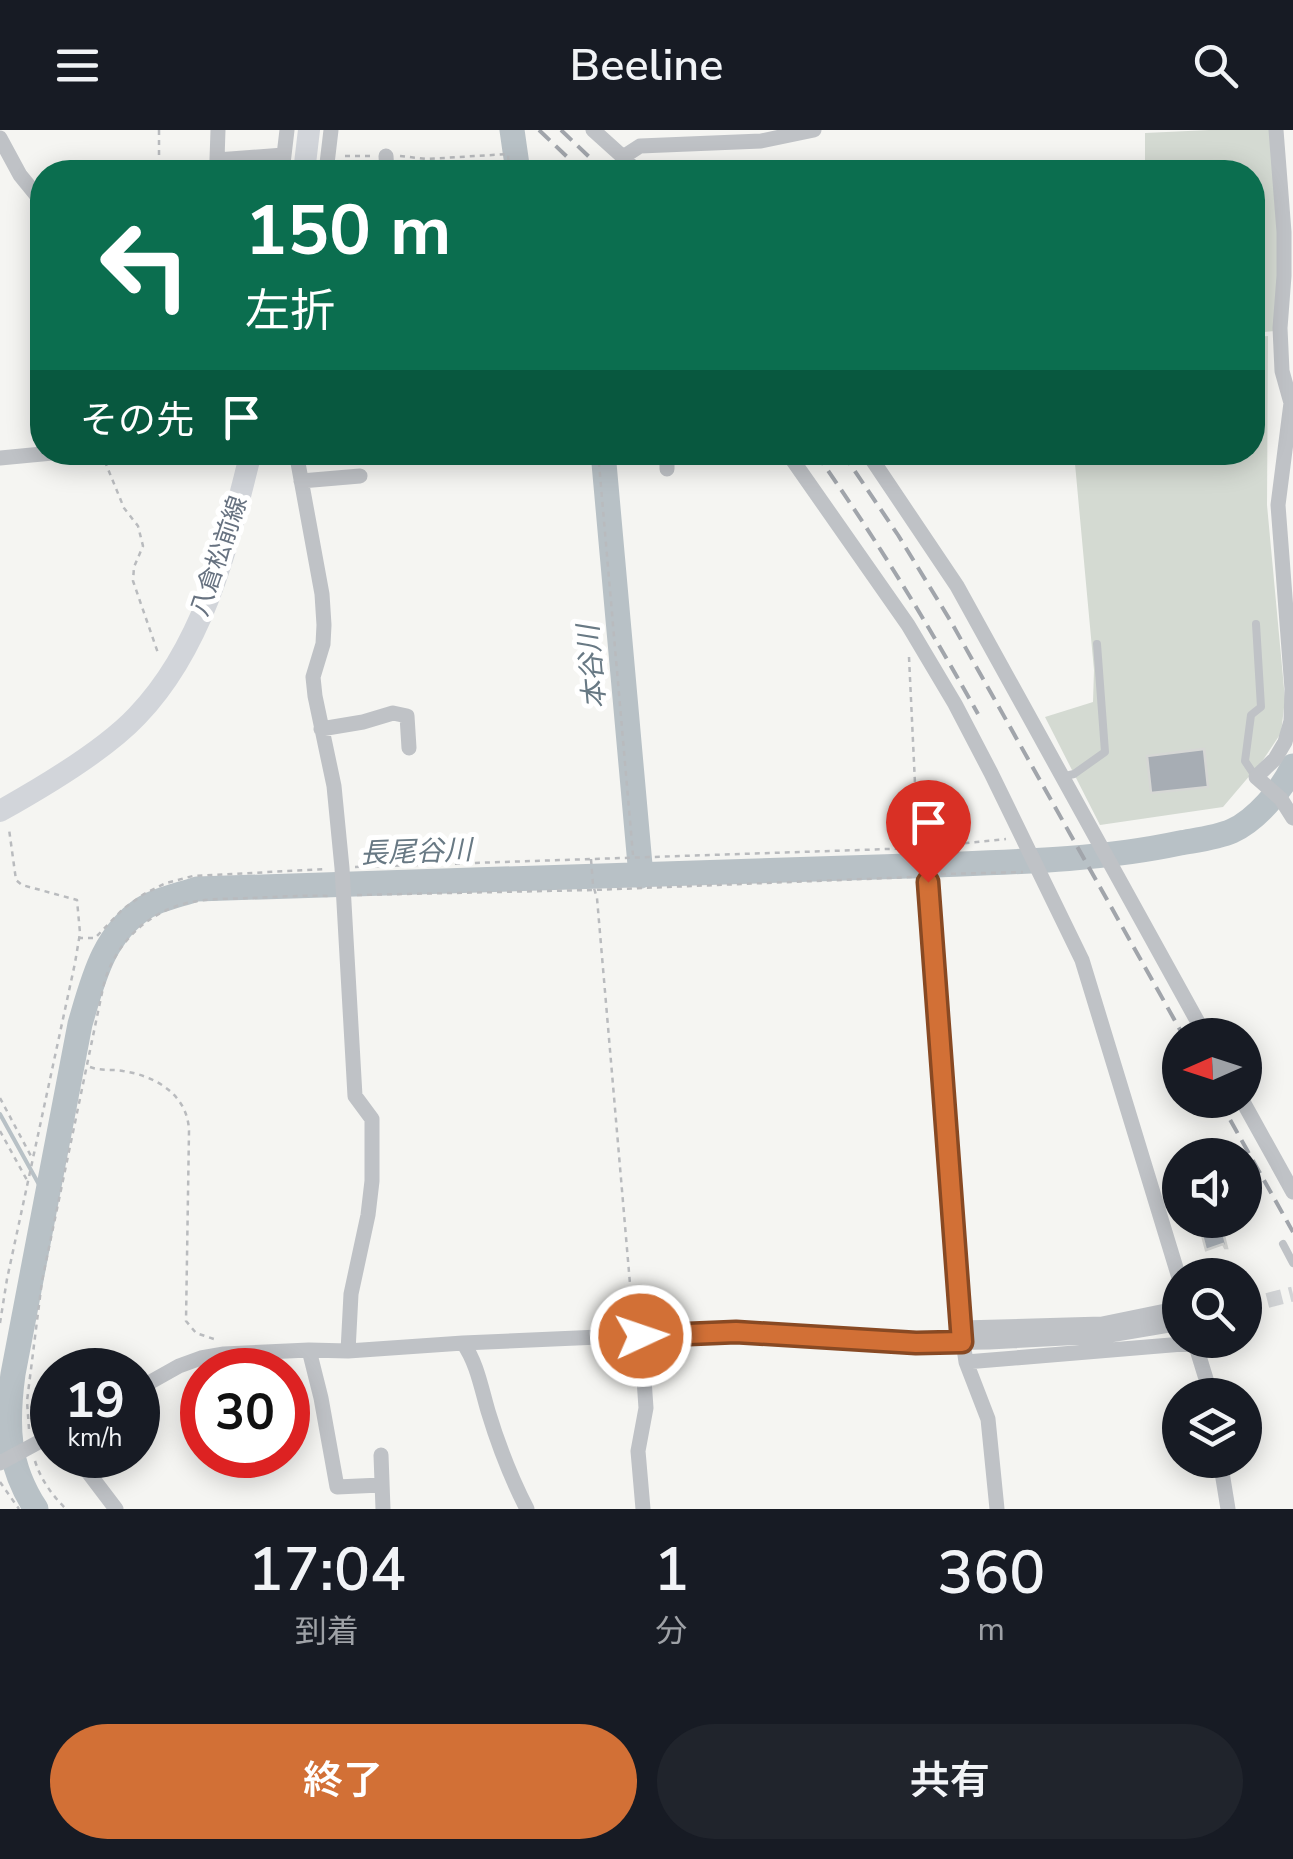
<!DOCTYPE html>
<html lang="ja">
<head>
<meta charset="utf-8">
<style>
  :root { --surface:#171b24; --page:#20242c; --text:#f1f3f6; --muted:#9ea1a6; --accent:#d27036 }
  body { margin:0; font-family:"Nunito Sans","Noto Sans JP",sans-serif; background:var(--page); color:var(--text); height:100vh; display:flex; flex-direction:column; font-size:38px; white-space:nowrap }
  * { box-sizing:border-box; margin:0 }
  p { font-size:32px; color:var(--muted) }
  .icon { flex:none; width:55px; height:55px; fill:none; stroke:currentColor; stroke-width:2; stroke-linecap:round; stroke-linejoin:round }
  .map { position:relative; height:1379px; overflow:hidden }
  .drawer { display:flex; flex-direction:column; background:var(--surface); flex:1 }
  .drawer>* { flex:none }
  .guide { position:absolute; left:30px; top:30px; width:1235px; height:305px; border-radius:40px; box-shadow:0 5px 25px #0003; background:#0b6e4f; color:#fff; overflow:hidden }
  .needle { width:65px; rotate:267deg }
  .tools { position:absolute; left:1162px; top:888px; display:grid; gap:20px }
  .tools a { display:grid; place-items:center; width:100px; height:100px; border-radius:50%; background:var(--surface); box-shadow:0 5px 25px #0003; font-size:50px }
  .speed { position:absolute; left:30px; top:1218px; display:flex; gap:20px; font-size:50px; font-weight:700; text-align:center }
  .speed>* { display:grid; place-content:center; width:130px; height:130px; border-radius:50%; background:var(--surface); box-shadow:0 5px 25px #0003; line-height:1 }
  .speed small { font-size:25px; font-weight:400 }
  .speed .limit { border:15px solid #d22; background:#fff; color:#111 }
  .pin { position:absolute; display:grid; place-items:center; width:85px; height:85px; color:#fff; margin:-102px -42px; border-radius:50% 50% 50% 0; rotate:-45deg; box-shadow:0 0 10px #0007 }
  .pin .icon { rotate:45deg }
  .me { position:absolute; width:110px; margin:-55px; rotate:87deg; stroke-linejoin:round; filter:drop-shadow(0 0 8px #0008) }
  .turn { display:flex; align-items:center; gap:35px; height:210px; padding:0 50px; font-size:45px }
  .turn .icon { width:130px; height:130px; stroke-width:2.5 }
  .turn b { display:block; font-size:70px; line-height:85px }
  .then { display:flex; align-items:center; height:95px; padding:0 50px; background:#0003; gap:20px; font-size:38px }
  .eta { display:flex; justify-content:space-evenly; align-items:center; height:170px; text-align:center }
  .eta b { font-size:60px; font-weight:600; line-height:70px }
  .primary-button { display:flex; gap:20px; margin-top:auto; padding:20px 50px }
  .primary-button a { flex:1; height:115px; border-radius:60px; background:var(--accent); color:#fff; font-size:40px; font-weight:600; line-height:115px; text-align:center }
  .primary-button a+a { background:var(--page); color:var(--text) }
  header { display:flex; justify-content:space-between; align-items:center; height:130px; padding:0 50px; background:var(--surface); font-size:45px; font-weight:600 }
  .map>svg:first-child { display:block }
</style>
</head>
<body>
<header><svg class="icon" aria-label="menu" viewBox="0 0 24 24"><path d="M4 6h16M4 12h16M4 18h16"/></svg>Beeline<svg class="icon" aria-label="search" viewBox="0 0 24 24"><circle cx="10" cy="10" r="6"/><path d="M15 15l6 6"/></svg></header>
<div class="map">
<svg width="1293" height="1379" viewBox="0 0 1293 1379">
  <rect width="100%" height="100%" fill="#f5f5f2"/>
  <path fill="#d4dad2" d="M1209,0H1274L1281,135L1274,201L1253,203L1252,42H1145V3Z
    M1268,206L1267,375L1285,569L1281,603L1263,630L1223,677L1100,695L1045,587L1093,572L1094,540L1074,323L1252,322L1253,207Z"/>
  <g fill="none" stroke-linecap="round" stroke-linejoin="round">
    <path stroke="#b8c1c6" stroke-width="4" d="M0,984L47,1069"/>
    <path stroke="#b8c1c6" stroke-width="25" d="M512,0L518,42
      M603,322L641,746
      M36,1379C7,1335 6,1295 13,1244L80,894C93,850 103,805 144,778C159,769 180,765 197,759C434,752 671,745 908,736C999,732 1091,732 1180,713C1196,710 1216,708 1232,701C1256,690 1282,660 1293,636"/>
  </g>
  <path fill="#a7adb4" stroke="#d6d7d5" stroke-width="2.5" d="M1204,619L1208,657L1151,663L1147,626Z
    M1198,1090H1220L1227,1118H1225L1223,1114L1206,1120Z"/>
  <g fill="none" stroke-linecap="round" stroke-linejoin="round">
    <path stroke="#d2d4d6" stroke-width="15" stroke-dasharray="15 8" stroke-linecap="butt" d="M1245,1176L1293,1164"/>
    <path stroke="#b9bbbe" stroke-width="2.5" stroke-dasharray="5 5" stroke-linecap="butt" d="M159,0V38
      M345,26H372
      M400,26L427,29L508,24L509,42
      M135,42L203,32
      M101,322L124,378L138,396L143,416L134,437L133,451L158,523
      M598,322L633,725
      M909,527L919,738
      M591,729L593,755L597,768L633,1189
      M355,737L918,718L1006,709
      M941,744L1023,742
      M357,765L593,760L914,747
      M78,808H95L123,779L144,764L166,753L193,746L327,739
      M90,937C101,941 112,939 123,941C156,946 188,965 189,1001L186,1191L196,1203L214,1209
      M0,968L32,1028
      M0,1001L28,1052
      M0,1193L7,1149L75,833L80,803L77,770L22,755L16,750L9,699
      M29,1299L27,1271L42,1151L103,858C112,817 145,783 187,773C207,768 230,769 250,768C276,767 303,765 329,766
      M35,1331C41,1350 52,1365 66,1379
      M0,1352L19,1379"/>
    <path stroke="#bfc2c6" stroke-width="8" d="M1255,646L1245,631L1251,585L1261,577L1256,494
      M1061,647L1074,644L1105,622L1097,514
      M1283,1114L1293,1133"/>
    <path stroke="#bfc2c6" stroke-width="15" d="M218,0L217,30L284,25
      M593,0L623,27L640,16L761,11L814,0
      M1276,0L1284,102V146L1280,198L1282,241L1291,273L1278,375L1292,559L1291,591L1285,612L1275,629L1256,647L1281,669L1293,688
      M0,8L20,45L42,72
      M386,26L387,42
      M623,27L637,42
      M282,42L287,0
      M326,42L331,0
      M296,322L322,464L324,495L323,514L313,547L315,566L334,656L342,738L355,966L372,989V1051L368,1085L351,1164L348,1221
      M667,322V339
      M787,322L908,495L955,574L991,643L1082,830L1180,1151
      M867,322L957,456L1205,905
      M0,328L63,322
      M301,351L360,346
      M321,599L363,592L393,583L407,586L409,618
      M928,752L963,1212L966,1232L988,1289L997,1379
      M1242,970L1293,1062
      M962,1198L1102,1194L1180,1178
      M641,1206L646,1278L638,1321L643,1379
      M1194,1210L1211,1265
      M463,1213C477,1233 481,1257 488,1281C498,1314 511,1348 527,1379
      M309,1220L321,1268L337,1357L381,1355
      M966,1232L1195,1213
      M138,1259L179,1236L201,1228L224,1224L309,1220L348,1221L463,1213L736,1201L916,1213L989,1212L1104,1206L1169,1195
      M75,1325L116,1379
      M381,1325L383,1379
      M1220,1330L1228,1379
      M0,1333L52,1305"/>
    <path stroke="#d2d5da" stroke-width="22" d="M304,42L309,0
      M0,681C43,657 104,621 137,586C205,515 228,414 251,322"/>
    <path stroke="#a1a5ab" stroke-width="4" stroke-dasharray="15 8" stroke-linecap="butt" d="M539,0L583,42
      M561,0L605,42
      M815,322C875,407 928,494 978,584
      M842,322L898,405L950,490L1183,905
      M1219,970L1293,1102"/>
  </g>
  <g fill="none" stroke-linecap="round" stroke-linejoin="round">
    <defs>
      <path id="route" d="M641,1206L736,1202L916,1213L962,1212L928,752"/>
    </defs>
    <use href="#route" stroke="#884923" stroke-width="25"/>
    <use href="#route" stroke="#d27036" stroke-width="18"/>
  </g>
  <g text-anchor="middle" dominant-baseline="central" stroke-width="10" stroke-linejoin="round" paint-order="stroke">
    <g font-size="25" fill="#677280" stroke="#fff">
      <text transform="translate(219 426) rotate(-71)">八倉松前線</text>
    </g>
    <g font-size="28" font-style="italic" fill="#687984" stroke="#fff">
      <text transform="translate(592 537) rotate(-95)">本谷川</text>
      <text transform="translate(416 722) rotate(-2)">長尾谷川</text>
    </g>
  </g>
</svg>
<div class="tools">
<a><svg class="needle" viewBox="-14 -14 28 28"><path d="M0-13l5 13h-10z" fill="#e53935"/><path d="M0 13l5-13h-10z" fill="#9ea1a6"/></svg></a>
<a><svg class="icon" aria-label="sound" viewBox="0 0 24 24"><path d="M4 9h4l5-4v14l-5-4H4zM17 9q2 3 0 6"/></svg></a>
<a><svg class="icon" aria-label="search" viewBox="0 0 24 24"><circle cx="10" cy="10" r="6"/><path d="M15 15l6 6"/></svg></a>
<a><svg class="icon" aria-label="layers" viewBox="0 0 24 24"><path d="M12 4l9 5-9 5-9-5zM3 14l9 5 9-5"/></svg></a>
</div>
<div class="speed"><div>19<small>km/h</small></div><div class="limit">30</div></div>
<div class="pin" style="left:928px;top:752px;background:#d93025"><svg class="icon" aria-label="arrive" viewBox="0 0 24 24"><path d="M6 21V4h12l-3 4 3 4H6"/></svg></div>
<svg class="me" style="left:641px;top:1206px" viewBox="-20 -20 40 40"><circle r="17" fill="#d27036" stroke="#fff" stroke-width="3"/><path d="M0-11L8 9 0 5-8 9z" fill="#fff"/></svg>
<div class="guide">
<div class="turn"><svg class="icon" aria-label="left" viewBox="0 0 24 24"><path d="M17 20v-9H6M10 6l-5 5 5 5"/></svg><div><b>150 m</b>左折</div></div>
<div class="then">その先<svg class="icon" aria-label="arrive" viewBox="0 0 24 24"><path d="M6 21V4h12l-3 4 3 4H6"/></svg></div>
</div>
</div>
<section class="drawer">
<div class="eta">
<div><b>17:04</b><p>到着</p></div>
<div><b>1</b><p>分</p></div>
<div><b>360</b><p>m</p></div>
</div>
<div class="primary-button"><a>終了</a><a>共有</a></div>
</section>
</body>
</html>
